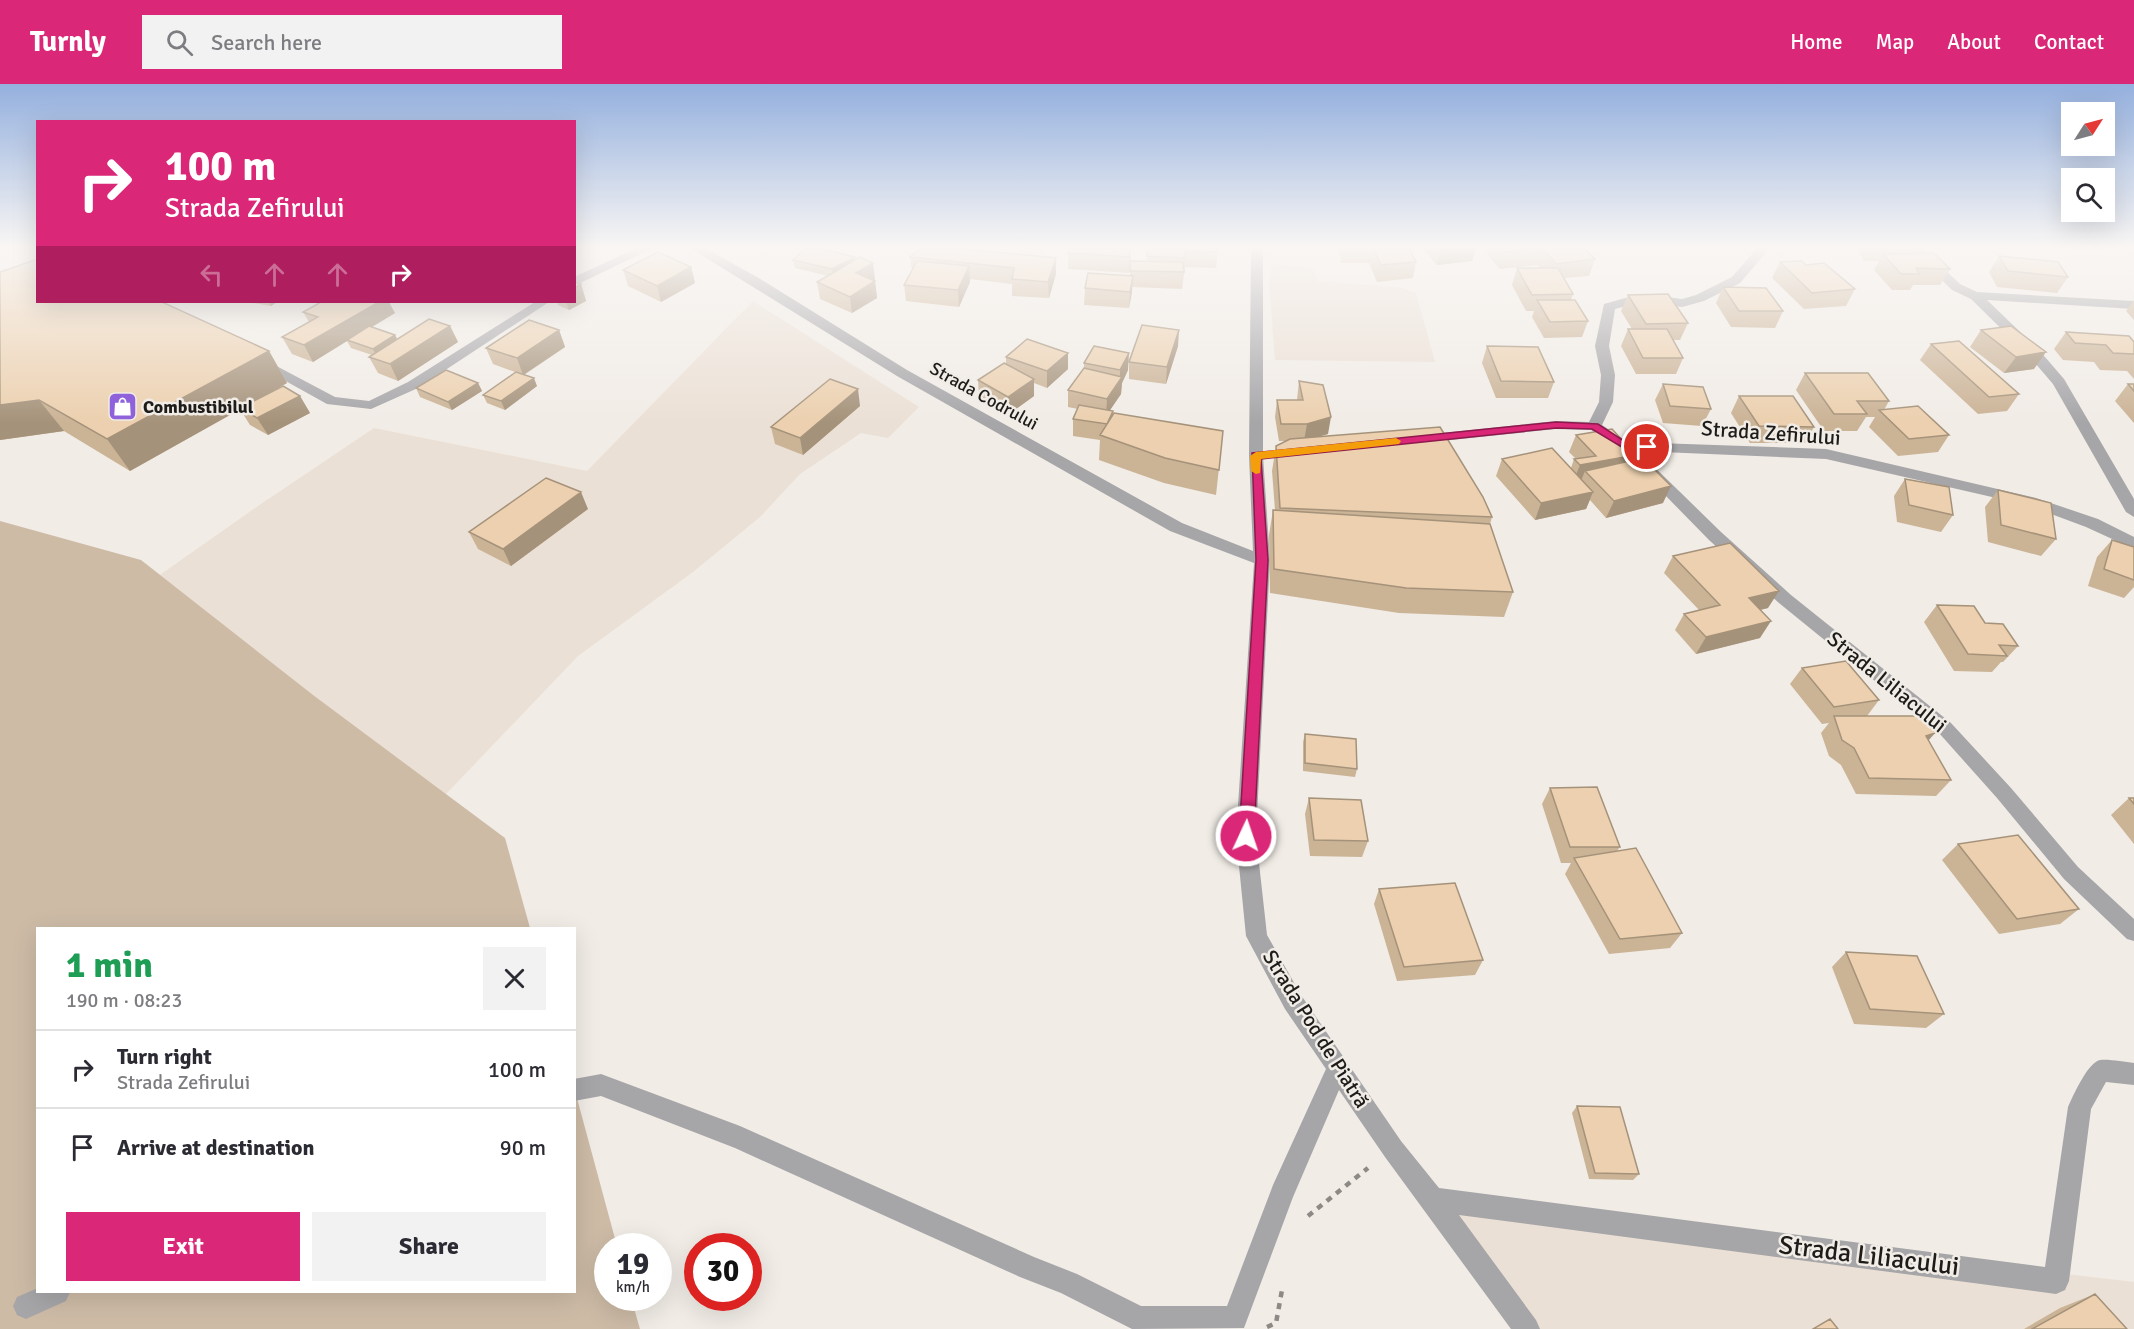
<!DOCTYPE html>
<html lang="en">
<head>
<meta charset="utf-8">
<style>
  :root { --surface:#fff; --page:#f2f2f3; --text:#2b2b33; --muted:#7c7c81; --line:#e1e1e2; --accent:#db2777 }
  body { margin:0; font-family:Signika,sans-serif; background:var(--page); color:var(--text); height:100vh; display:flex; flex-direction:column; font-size:22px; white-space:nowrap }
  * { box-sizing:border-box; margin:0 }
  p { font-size:20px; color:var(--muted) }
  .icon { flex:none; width:33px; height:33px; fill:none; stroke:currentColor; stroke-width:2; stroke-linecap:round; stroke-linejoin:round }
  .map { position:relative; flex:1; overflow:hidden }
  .panel { position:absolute; left:36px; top:843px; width:540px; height:366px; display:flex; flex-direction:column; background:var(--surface); border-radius:0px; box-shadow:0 6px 24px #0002 }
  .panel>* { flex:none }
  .guide { position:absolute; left:36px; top:36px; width:540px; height:183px; border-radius:0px; box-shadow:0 6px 24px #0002; background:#db2777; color:#fff; overflow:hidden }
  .needle { width:39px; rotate:54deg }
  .tools { position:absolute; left:2061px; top:18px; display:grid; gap:12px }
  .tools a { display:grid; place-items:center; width:54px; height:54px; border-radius:0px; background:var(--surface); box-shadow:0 6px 24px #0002; font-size:30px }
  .speed { position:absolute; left:594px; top:1149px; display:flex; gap:12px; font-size:30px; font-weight:700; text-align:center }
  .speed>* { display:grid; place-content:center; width:78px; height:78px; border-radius:50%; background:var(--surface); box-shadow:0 6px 24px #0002; line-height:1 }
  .speed small { font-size:15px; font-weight:400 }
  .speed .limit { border:9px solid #d22; background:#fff; color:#111 }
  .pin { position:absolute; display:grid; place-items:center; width:51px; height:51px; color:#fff; margin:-26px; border:3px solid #fff; border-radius:50%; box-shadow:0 2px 6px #0007 }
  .me { position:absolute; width:66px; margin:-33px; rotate:3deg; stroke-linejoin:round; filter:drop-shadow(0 0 4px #0008) }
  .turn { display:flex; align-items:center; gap:21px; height:126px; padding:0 30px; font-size:27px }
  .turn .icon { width:78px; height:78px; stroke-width:2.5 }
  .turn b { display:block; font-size:42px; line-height:51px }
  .lanes { display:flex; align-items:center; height:57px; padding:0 30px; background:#0003; justify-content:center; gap:30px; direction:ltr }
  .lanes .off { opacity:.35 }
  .round { display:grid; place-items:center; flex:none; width:63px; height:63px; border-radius:0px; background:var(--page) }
  .overview { display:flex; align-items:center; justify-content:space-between; height:102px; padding:0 30px }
  h1 { font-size:36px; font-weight:700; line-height:45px; color:#1e9e55 }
  .action { display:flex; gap:12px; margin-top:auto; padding:12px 30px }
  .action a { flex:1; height:69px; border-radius:0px; background:var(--accent); color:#fff; font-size:24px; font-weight:700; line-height:69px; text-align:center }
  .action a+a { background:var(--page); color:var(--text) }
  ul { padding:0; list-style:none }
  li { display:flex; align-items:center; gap:18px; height:78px; padding:0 30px; border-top:2px solid var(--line) }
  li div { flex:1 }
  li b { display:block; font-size:22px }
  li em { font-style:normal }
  header { display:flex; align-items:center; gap:36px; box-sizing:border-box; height:84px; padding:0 30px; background:var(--accent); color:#fff }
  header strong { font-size:28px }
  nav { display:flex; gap:33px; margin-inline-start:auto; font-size:21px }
  .search { width:420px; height:54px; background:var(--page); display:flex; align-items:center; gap:15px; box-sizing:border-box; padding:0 21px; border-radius:0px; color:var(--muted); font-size:22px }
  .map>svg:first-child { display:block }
</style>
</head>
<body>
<header>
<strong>Turnly</strong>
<div class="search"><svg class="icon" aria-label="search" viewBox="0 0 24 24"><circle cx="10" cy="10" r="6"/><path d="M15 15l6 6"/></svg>Search here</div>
<nav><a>Home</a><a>Map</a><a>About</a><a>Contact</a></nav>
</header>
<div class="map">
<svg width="2134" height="1245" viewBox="0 0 2134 1245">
  <rect width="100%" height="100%" fill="#f1ece6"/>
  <path fill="#ebe0d5" d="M1272,180L1312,184L1318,197L1403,204L1416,209L1435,278L1275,276L1269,199Z
    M753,217L919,323L888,354L861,349L800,390L760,433L693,488L578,572L359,801L70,554L258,422L374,344L587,387Z
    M1432,1115L2134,1198V1245H1522Z"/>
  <path fill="#cdbba6" d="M0,437L141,476L313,611L505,754L530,844H38V1208H574L575,1007L617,1162H608V1214H631L640,1245H0Z"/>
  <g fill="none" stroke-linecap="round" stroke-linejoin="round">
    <path stroke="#8d8a86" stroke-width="4.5" stroke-dasharray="6 6" stroke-linecap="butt" d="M1308,1132L1368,1084
      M1267,1243L1276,1239L1282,1206"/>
    <path fill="#a6a5a8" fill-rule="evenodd" d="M637,164H653L574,202V193Z
      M690,164H705L757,193L907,286L1182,439L1253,467L1249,372L1251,164H1263V372L1270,476L1256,752L1267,851L1301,911L1401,1057L1439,1104L2045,1183L2068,1023C2073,1012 2088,978 2100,976C2110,975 2124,978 2134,979V1001L2106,998L2091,1025L2069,1197L2065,1206L2056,1210L1459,1131L1536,1236L1540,1245H1511L1385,1073L1339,1006L1293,1113L1244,1244L1132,1245L1061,1209L1020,1193L735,1064L601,1012L574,1017V995L601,990L740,1042L1034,1173L1077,1190L1141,1222H1227L1273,1101L1326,985L1285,925L1246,852L1236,752L1254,479L1170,447L897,292Z
      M1757,164H1770L1740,199L1704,217L1682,223L1652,219L1630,221L1615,225L1609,262L1615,291L1613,318L1602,341L1628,358L1826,365L2036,414L2098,435L2134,453V465L2086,443L2027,421L1826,375L1638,367L1721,448L1791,511L1951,639L2011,704L2078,783L2134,835V857L2127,855L2064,795L1997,714L1939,649L1779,519L1709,456L1620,365L1591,346L1556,345L1422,359L1415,355L1422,351L1556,337L1589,338L1599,318L1601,291L1595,262L1604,220L1629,213L1652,211L1682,215L1696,211L1732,193Z
      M1909,164H1922L1960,200L1977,208L2134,217V225L1987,216L2039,266L2064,295L2134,415V433L2126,428L2053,300L2029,272L1971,215L1952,206Z
      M535,218H549L418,304L371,325L327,320L255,280L262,276L267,277L335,313L369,317L408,298Z
      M38,1204V1208H70L66,1217L26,1235L17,1231L13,1222L17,1213Z"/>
  </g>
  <path fill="#cbb396" d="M1148,164H1218L1216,184L1185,183L1182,205L1132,203L1129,224L1084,221L1085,204L1130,192V181L1129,189L1068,185V169L1131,171V177H1147Z
    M1338,164H1409L1416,178L1413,194L1377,198L1369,179H1341Z
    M1422,164H1476L1472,177L1437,181Z
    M1488,164H1584L1595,175L1589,192L1564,194L1573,210L1571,216L1588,237L1582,253L1544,254L1532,233L1534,227H1526L1512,201L1517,184H1540L1538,181L1500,185L1487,170Z
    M1856,164H1918L1916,169L1950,185L1940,201H1913L1910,206H1892L1874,186L1879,177H1864Z
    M1999,172L2068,193L2057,209L1997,203L1989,188Z
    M910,173L1056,174V190L1049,214L1012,212V200L970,195V198L959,223L906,217L904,201L912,187Z
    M793,176H855L875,195L873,197H875L877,214L852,229L820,215L817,198L828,192L795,184Z
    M1780,178L1806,181L1855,205L1846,222L1804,225L1772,194Z
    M691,183L695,199L661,218L628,202L623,186Z
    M0,188L269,267L287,299L254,317L300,312L310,329L268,351L250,341L240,325L130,387L64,347L0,356Z
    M581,200L586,217L569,226L558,221L557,218H574Z
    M1723,203L1783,227L1775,244L1731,243L1716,219Z
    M1628,211L1688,239L1680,256H1673L1683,274L1676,290H1636L1621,262L1628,245H1632L1621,227Z
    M2134,216V236L2126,227Z
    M248,218H277L271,222Z
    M303,228L395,229L371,243L395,251L397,255L450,242L458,258L398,297L378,289L369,273L372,271L351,264L347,257L313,278L292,270L282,253L309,238Z
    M559,246L565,263L524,291L537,302L505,326L487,319L483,311L515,288L493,280L486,264Z
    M1981,246L2034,285L2004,289L1970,263Z
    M2066,248L2134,258V295L2127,287L2100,286L2094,278L2063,276L2054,265Z
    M1931,260L2019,310L2007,327L1978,330L1920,276Z
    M1178,262L1166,300L1129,295V278Z
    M1487,262L1554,298L1548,314H1496L1482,279Z
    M1006,273L1068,285L1047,304L1034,299V312L1009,330L979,313L978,296L1006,281Z
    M1084,279L1128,286L1122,299L1121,310L1110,326L1113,330L1223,347L1216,411L1164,399L1099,376L1100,356L1073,352V335L1078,325L1068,323V306L1084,284Z
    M1805,289L1889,317L1884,326L1949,351L1938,368L1898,372L1869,343L1875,333H1866L1857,347H1824L1796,306Z
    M1299,297L1328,350L1319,352L1492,433L1490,440L1513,508L1504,533L1399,529L1270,509L1269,451L1273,426H1275L1272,387L1276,362L1286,357H1279L1275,333L1277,316H1297Z
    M478,299L482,307L452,326L420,313L416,304Z
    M1663,300L1711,325L1702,342L1663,339L1655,316Z
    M2128,300H2134V339L2115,317Z
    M1739,312L1814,343L1805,359H1750L1731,329Z
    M860,322L803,371L775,360L771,343Z
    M1576,351L1634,376L1663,419L1606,434L1590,416L1586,425L1535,436L1496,392L1502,375L1571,384L1574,375H1576L1569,368Z
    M1905,395L1953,431L1941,448L1897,438L1894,412Z
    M1998,406L2056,455L2041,472L1988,458L1985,423Z
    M588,425L511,482L478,465L469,448Z
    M2112,456L2134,463V503L2124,514L2088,502L2097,473Z
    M1673,472L1768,524L1760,526V554L1696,570L1675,546L1684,530L1699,526L1664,489Z
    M1937,521L1985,539L2018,562L2003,578H2001L1992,588L1954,587L1924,538Z
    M1802,584L1879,616L1867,632L1928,656L1951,696L1936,712L1856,710L1841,681L1829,672L1821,649L1829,639L1822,640L1790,600Z
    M1305,650L1357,685L1355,693L1303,687V658Z
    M1550,704L1620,763L1617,767L1682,849L1670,864L1609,870L1565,790L1571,779H1561L1542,720Z
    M1309,714L1368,757L1362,773L1310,772L1305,730Z
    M2129,714H2134V760L2111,731Z
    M1958,760L2079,825L2060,840L1999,850L1942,776Z
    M1379,805L1483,876L1475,891L1397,897L1374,820Z
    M1846,868L1944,930L1926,944L1854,940L1832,883Z
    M1577,1022L1639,1090L1633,1096L1589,1095L1572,1029Z
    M2095,1210L2127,1245H2024L2060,1224Z"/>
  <path fill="#a5927a" d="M1448,164H1476L1472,177L1437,181L1441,165Z
    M855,173L856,181L834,193L832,185Z
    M1056,174V190L1049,214L1048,198Z
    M873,179L875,195L858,205L856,189Z
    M969,182L970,198L959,223L958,206Z
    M691,183L695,199L661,218L657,202Z
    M1133,192L1132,209L1129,224L1130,208Z
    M875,197L877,214L852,229L850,213Z
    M581,200L586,217L569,226L566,218H574V204Z
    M269,218H277L271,222Z
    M379,218H389L395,229L349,257L347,256V257L313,278L304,261Z
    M450,242L458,258L398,297L390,280Z
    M559,246L565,263L523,291L517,274Z
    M1179,246L1178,262L1166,300L1167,283Z
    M395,251L399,259L377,273L373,265Z
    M269,267L287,299L130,387L107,355Z
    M2046,268L2034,285L2004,289L2016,273Z
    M1068,269V285L1047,304V287Z
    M1129,269L1128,286L1122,299L1121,310L1106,332L1107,315L1120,296V286Z
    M534,294L537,302L505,326L501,317Z
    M1034,295V312L1009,330L1008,313Z
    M478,299L482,307L452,326L448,318Z
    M858,305L860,322L803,371L800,354Z
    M300,312L310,329L268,351L257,334Z
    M39,316L64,347L0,356V321Z
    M1331,333L1328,350L1304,357L1307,340Z
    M1636,371L1628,388L1585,387L1581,397L1573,398L1580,381Z
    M1671,402L1663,419L1606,434L1614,417Z
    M581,408L588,425L511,482L503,465Z
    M1593,408L1586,425L1535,436L1541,419Z
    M1779,507L1768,524L1739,531L1749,514Z
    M1771,537L1760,554L1696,570L1706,553Z
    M1935,649L1921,665L1926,652Z"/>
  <path fill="#ecd0af" stroke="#a5927a" stroke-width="1.5" d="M806,164H818L855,173L832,185L793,176Z
    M921,164H954L1056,174L1048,198L1012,195L1014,184L910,173Z
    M1069,164H1131L1129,173L1068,169Z
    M1148,164H1218V168L1185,167V174L1147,172Z
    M1373,164H1409L1416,178L1381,181Z
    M1501,164H1584L1595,175L1556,180L1543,165L1505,168Z
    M658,168L691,183L657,202L623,186Z
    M1934,169L1950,185L1916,184L1919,190H1901L1883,170Z
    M1999,172L2058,178L2068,193L2008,187Z
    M860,173L873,179L856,189L875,197L850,213L817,198Z
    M38,175V218H162L269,267L107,355L39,316L0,321V188Z
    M917,177L969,182L958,206L904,201Z
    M1130,177L1183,178L1184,188L1130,187Z
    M1802,177L1806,181L1824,179L1855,205L1812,209L1780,178Z
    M1517,184H1558L1573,210L1532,211Z
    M1088,189L1133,192L1130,208L1085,204Z
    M574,198L581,200L574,204Z
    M1723,203L1766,204L1783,227H1739Z
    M1668,210L1688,239L1646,240L1628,211Z
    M1537,216H1575L1588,237L1550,238Z
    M321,218H379L304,261L282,253L318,233L303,228Z
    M429,235L450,242L390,280L369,273Z
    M529,236L559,246L517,274L486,264Z
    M1142,241L1179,246L1167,283L1129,278Z
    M369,242L395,251L373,265L347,256Z
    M2011,242L2046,268L2016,273L1981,246Z
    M1628,245H1667L1683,274H1643Z
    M2066,248L2129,252L2134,258V270L2113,269L2106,261L2075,259Z
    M1027,255L1068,269L1047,287L1006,273Z
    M1959,257L2019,310L1989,313L1931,260Z
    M1094,262L1129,269L1120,286L1084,279Z
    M1487,262L1538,263L1554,298L1501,297Z
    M1004,279L1034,295L1008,313L978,296Z
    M1084,284L1122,293L1107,315L1068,306Z
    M446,286L478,299L448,318L416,304Z
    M516,288L534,294L501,317L483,311Z
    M1805,289H1868L1889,317H1857L1867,330H1834Z
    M830,295L858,305L800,354L771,343Z
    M1299,297L1323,301L1331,333L1307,340H1281L1277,316H1303Z
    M1663,300L1703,303L1711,325L1670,322Z
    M2128,300H2134V307Z
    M283,302L300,312L257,334L240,324Z
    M1739,312H1793L1814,343L1759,342Z
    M1079,321L1113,327L1107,340L1073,335Z
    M1918,322L1949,351L1909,355L1879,326Z
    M1114,329L1223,347L1219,386L1165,374L1100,351Z
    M1440,343L1483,413L1492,433L1280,424L1276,362L1290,355Z
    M1612,345L1636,371L1580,381L1574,375L1596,372L1576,351Z
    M1552,364L1593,408L1541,419L1502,375Z
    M1643,374L1671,402L1614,417L1585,387Z
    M546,394L581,408L503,465L469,448Z
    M1905,395L1949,403L1953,431L1909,421Z
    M1998,406L2051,419L2056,455L2001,441Z
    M1273,426L1490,440L1513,508L1406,504L1274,485Z
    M2112,456L2134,463V496L2104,485Z
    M1730,459L1779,507L1749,514L1771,537L1706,553L1684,530L1720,521L1673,472Z
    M1937,521L1974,522L1985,539L2003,540L2018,562L1999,561L2007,572L1968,570Z
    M1846,577L1879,616L1834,623L1802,584Z
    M1834,632H1926L1935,649L1926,652L1951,696L1869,694L1854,664L1842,656Z
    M1305,650L1356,655L1357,685L1305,679Z
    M1597,703L1620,763H1570L1550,704Z
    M1309,714L1361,716L1368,757L1314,756Z
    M2129,714H2134V720Z
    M2018,751L2079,825L2017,835L1958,760Z
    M1636,764L1682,849L1620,855L1574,774Z
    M1455,799L1483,876L1404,883L1379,805Z
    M1846,868L1917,872L1944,930L1870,925Z
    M1577,1022L1620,1023L1639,1090L1595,1089Z
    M2095,1210L2127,1245H2032Z
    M1830,1235L1838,1245H1813Z"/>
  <linearGradient id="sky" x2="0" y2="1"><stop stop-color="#94b0de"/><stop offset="0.48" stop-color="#f9f6f4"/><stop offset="1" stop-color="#f9f6f4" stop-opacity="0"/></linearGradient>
  <rect width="2134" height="339" fill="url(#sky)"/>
  <path fill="#db2777" stroke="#8e194d" stroke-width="1.5" d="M1556,338L1598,340L1627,359H1647L1653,363L1647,366L1625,365L1592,345L1556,344L1261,375L1268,476L1254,752L1251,756L1246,758L1241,756L1239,752L1256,476L1252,369Z"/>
  <path fill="#f59e0b" d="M1396,354L1401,357L1399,360L1261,375L1260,389L1256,390L1251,387L1250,372L1256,368Z"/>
  <defs>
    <symbol id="shop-square" viewBox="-11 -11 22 22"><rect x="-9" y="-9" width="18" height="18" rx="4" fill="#8f61db" stroke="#f1ece6"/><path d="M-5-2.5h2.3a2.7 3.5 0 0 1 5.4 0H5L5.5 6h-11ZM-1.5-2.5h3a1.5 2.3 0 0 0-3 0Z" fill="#fff"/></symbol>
  </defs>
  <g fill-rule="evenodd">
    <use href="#shop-square" x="106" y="306" width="33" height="33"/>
  </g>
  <g text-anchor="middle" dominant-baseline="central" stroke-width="5" stroke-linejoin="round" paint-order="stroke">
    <g font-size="18" fill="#1d1c1a" stroke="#f1ece6">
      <text transform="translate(984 312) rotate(29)">Strada Codrului</text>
    </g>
    <g font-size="18" font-weight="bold" fill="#1d1c1a" stroke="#f1ece6" text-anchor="start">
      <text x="143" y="323">Combustibilul</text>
    </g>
    <g font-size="21" fill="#1d1c1a" stroke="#f1ece6">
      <text transform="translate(1771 349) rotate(4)">Strada Zefirului</text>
      <text transform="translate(1887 598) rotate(39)">Strada Liliacului</text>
      <text transform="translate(1316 945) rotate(58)">Strada Pod de Piatră</text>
    </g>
    <g font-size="26" fill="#1d1c1a" stroke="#f1ece6">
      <text transform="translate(1869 1172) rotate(7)">Strada Liliacului</text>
    </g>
  </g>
</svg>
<div class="tools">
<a><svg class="needle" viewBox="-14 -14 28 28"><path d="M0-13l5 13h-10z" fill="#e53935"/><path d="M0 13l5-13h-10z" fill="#7c7c81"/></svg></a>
<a><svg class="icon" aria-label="search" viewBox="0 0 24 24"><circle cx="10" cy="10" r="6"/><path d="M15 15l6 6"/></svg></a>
</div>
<div class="speed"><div>19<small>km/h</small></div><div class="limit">30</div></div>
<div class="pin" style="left:1647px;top:363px;background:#d93025"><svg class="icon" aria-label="arrive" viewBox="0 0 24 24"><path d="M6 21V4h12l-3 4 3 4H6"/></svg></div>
<svg class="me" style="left:1246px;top:752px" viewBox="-20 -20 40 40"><circle r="17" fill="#db2777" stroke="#fff" stroke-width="3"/><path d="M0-11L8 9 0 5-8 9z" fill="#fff"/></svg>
<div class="guide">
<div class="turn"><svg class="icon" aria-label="right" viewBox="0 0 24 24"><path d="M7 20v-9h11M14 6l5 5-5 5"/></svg><div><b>100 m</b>Strada Zefirului</div></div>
<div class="lanes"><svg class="icon off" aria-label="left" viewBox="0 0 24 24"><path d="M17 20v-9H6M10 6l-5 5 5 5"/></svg><svg class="icon off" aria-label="ahead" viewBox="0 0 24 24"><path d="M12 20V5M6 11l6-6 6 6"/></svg><svg class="icon off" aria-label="ahead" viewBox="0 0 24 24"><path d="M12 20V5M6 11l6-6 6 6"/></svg><svg class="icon" aria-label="right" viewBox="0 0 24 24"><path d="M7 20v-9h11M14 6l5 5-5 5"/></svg></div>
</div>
<section class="panel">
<div class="overview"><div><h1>1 min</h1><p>190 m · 08:23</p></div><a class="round"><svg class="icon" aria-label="close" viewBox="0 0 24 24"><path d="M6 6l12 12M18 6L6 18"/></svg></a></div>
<ul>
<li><svg class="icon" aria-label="right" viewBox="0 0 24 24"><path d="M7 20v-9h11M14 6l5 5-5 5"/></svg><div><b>Turn right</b><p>Strada Zefirului</p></div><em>100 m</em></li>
<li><svg class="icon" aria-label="arrive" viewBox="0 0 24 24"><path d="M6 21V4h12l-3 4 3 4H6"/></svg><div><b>Arrive at destination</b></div><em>90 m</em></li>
</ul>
<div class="action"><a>Exit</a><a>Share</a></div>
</section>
</div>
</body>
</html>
